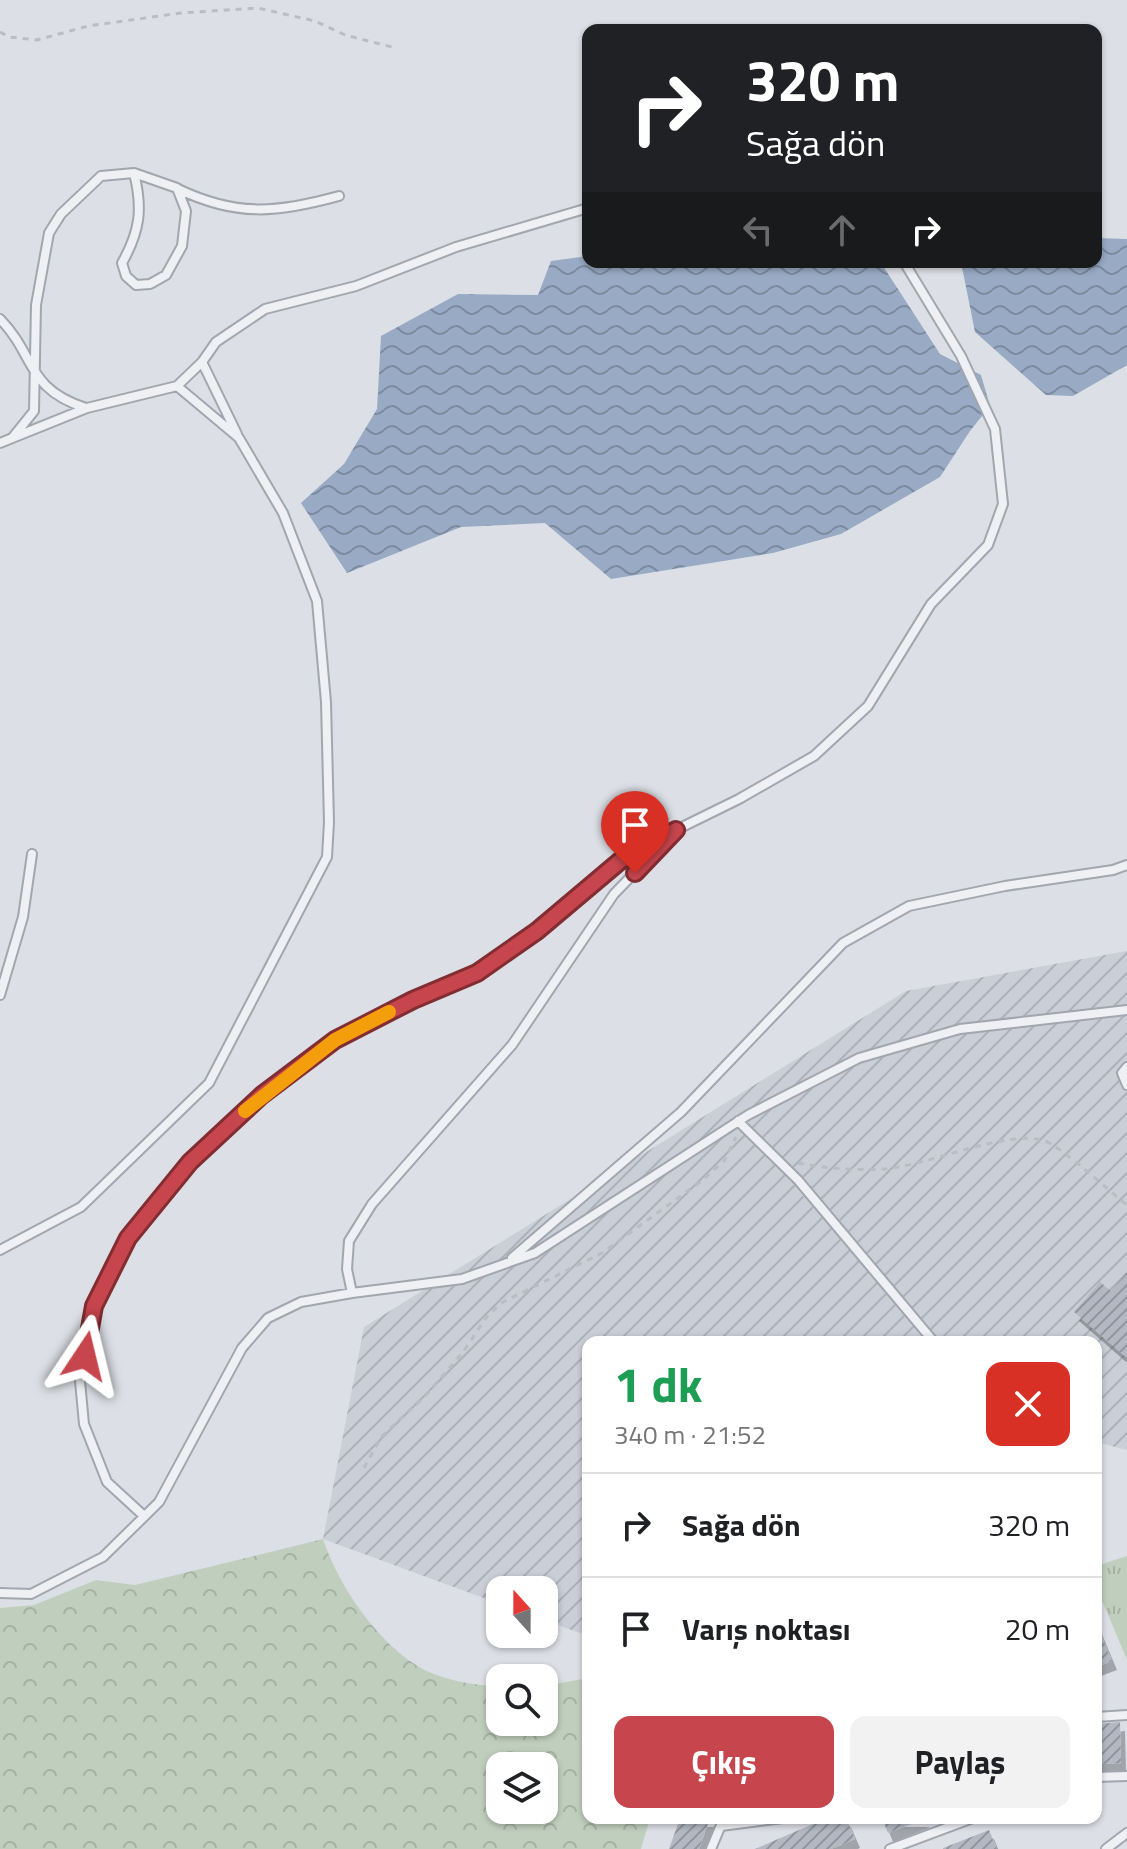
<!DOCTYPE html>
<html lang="tr">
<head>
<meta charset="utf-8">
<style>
  :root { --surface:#fff; --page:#f2f2f2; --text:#202124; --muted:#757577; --line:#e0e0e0; --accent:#c7454d }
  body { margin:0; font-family:"Titillium Web",sans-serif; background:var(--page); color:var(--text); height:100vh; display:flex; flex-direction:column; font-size:30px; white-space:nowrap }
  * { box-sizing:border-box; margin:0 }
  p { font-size:26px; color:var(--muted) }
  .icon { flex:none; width:44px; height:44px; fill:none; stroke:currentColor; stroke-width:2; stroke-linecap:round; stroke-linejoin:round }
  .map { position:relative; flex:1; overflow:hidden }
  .drawer { position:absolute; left:582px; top:1336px; width:520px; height:488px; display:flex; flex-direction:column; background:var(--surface); border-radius:16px; box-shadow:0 2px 6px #0004 }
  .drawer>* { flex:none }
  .guide { position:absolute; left:582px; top:24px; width:520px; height:244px; border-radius:16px; box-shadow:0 2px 6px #0004; background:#202124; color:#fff; overflow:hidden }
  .needle { width:52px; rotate:339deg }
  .tools { position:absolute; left:486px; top:1576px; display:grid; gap:16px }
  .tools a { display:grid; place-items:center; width:72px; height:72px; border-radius:16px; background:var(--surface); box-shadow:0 2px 6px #0004; font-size:40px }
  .pin { position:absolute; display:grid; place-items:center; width:68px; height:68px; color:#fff; margin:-82px -34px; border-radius:50% 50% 50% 0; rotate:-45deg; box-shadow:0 0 8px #0007 }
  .pin .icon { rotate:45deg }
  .me { position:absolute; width:88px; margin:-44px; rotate:10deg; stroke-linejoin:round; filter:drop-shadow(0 0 6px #0008) }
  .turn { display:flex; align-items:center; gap:28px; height:168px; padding:0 32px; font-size:36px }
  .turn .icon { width:104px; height:104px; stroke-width:2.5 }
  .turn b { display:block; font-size:56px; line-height:68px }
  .lanes { display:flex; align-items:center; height:76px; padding:0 32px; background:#0003; justify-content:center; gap:40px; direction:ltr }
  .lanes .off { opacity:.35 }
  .round { display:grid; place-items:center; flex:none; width:84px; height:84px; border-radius:16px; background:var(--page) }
  .headline { display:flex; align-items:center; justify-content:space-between; height:136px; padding:0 32px }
  h1 { font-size:48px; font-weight:700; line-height:60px; color:#1e9e55 }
  .cta { display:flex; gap:16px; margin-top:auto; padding:16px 32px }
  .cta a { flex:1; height:92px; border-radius:16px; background:var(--accent); color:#fff; font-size:32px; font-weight:700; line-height:92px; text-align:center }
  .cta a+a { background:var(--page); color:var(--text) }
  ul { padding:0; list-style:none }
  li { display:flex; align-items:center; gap:24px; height:104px; padding:0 32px; border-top:2px solid var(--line) }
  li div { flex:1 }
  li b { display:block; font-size:30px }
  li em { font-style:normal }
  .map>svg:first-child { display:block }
</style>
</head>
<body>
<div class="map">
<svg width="1127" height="1849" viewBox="0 0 1127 1849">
  <defs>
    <pattern id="industrial-furrows" width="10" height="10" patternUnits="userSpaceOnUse" patternTransform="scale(2)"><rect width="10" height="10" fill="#caced7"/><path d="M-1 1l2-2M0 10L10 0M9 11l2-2" fill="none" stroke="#aeb1b9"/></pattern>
    <pattern id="grass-tufts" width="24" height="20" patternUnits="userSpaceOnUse" patternTransform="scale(2)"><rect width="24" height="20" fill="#c0cfbd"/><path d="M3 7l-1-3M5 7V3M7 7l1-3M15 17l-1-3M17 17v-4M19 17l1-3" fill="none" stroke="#a5b2a3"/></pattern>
    <pattern id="forest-crowns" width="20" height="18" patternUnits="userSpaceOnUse" patternTransform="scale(2)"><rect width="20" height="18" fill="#c0cfbd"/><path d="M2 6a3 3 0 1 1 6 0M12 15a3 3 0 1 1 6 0" fill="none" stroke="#a5b2a3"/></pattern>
    <pattern id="water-waves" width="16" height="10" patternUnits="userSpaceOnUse" patternTransform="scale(2)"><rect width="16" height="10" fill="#98aac4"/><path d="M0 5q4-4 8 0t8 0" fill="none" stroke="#7c8ba0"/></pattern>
    <pattern id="building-hatch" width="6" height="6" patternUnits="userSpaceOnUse" patternTransform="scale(2)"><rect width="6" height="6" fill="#b4b8c2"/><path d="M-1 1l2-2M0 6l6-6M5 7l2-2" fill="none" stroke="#92969f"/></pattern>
    <filter id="shadow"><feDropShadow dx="5" dy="9" stdDeviation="0" flood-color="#0004"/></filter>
  </defs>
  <rect width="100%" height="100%" fill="#dcdfe5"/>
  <path fill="url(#industrial-furrows)" d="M1127,951V1450L1096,1442V1342H588V1636L544,1620V1590H500V1604L323,1539L364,1327L906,991Z"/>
  <path fill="url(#grass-tufts)" d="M1127,1556V1660L1096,1586V1566Z"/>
  <path fill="url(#forest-crowns)" fill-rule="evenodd" d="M323,1539C339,1588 385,1655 434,1674C455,1682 478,1686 500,1686V1722H544V1686L588,1678V1818H650L641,1849H0V1608L34,1605L96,1580L135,1585ZM500,1766H544V1810H500Z"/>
  <path fill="url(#water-waves)" d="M1096,238L1127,239V365L1073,396L1046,395L975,332L961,262H1096Z
    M588,256V262H869L883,266L940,354L981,375L990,406L970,431L940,477L841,534L773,553L611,579L545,523L461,527L347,573L301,503L344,464L377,409L381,336L458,294L538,295L551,261Z"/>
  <path fill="url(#building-hatch)" filter="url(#shadow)" d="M1127,1272V1358L1074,1312L1100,1282L1111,1291Z
    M1096,1623L1112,1661L1096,1667Z
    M1120,1722L1121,1763L1096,1764V1724Z
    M680,1818H710L699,1849H669Z
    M827,1818H846L855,1839L831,1849H755Z
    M882,1818H924V1819L888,1833Z
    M989,1830L997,1849H943V1848Z"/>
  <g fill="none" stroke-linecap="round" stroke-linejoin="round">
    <defs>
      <path id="service" d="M178,189C237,217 277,213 339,196
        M0,319C36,356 26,389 86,408
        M202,362L237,434
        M13,437L34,411L36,305L49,233L61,214L101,176L134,173L177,188L186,211L182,246L166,275L150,284L136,285L126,276L122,263C140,231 143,209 134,173
        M0,443L87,408L177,386L202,362L216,342L265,309L356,286L456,247L588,208
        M0,995L23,917L32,854
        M1127,1067L1122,1073L1127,1085
        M738,1121L798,1180L934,1342
        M0,1250L81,1207L209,1083L327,857L329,822L326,702L317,601L283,513L239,438L177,386
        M512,1258L681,1112L843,943L909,906L1005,886L1113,870L1127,865
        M352,1293L347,1269L349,1241L372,1204L512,1045L614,894L676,830L739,799L814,756L868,706L931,604L988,545L1003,504L995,429L961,356L904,262
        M144,1516L107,1482L84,1424L80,1381L94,1306L128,1238L190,1162L262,1095L335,1040L413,1000L477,973L537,931L620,861L669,834
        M0,1593L31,1594L103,1557L159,1502L242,1348L268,1318L301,1302L352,1293L462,1279L535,1253L748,1115L859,1058L960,1029L1127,1010
        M1096,1717L1127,1715
        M1096,1777L1127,1776
        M721,1826L783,1818
        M711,1849L724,1818
        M890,1849L973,1818
        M1106,1849L1127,1833"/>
    </defs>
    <use href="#service" stroke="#a2a6af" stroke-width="12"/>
    <path stroke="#babdc4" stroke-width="3" stroke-dasharray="6 6" stroke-linecap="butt" d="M0,32L9,37L37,40L88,26L181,13L258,8L315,21L345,35L392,47
      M798,1163C825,1168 855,1171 883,1169C924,1167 1009,1128 1045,1141C1063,1148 1109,1191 1127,1205
      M364,1468L381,1437L427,1394L463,1352L488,1315L503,1302L602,1253L700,1182L724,1161L736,1137"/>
    <use href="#service" stroke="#eef0f4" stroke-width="8"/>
  </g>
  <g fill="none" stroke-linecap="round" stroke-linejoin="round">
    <defs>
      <path id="route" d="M85,1356L94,1306L128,1238L190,1162L262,1095L335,1040L413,1000L477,973L537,931L620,861L676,830L635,873"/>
    </defs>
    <use href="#route" stroke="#812d32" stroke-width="20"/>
    <use href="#route" stroke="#c7454d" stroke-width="14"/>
    <path stroke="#f59e0b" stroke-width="14" d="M245,1111L335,1040L389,1012"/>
  </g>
</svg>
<div class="tools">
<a><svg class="needle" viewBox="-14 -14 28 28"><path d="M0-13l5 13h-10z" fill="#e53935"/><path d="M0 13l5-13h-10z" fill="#757577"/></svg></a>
<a><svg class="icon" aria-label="search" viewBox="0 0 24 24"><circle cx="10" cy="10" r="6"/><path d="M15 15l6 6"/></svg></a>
<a><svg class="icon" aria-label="layers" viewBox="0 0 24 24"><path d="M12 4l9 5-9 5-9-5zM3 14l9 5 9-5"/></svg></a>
</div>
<div class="pin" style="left:635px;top:873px;background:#d93025"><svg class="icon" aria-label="arrive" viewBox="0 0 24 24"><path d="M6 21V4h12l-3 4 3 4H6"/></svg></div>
<svg class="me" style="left:85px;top:1356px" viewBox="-20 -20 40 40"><path d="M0-17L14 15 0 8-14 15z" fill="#c7454d" stroke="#fff" stroke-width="4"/></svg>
<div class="guide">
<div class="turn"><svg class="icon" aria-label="right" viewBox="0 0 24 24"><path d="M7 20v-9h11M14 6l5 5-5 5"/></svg><div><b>320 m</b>Sağa dön</div></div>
<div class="lanes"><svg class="icon off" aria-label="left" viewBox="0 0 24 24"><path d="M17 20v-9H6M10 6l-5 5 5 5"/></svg><svg class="icon off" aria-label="ahead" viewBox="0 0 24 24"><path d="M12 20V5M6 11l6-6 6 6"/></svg><svg class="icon" aria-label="right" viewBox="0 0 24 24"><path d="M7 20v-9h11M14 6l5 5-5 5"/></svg></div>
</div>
<section class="drawer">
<div class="headline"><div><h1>1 dk</h1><p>340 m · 21:52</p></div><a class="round" style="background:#d93025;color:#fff"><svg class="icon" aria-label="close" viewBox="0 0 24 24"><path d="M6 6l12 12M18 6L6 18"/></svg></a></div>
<ul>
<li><svg class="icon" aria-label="right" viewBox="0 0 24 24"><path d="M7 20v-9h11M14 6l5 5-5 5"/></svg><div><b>Sağa dön</b></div><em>320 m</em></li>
<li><svg class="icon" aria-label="arrive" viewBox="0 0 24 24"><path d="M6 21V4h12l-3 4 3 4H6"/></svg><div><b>Varış noktası</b></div><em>20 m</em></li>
</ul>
<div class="cta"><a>Çıkış</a><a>Paylaş</a></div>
</section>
</div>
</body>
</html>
